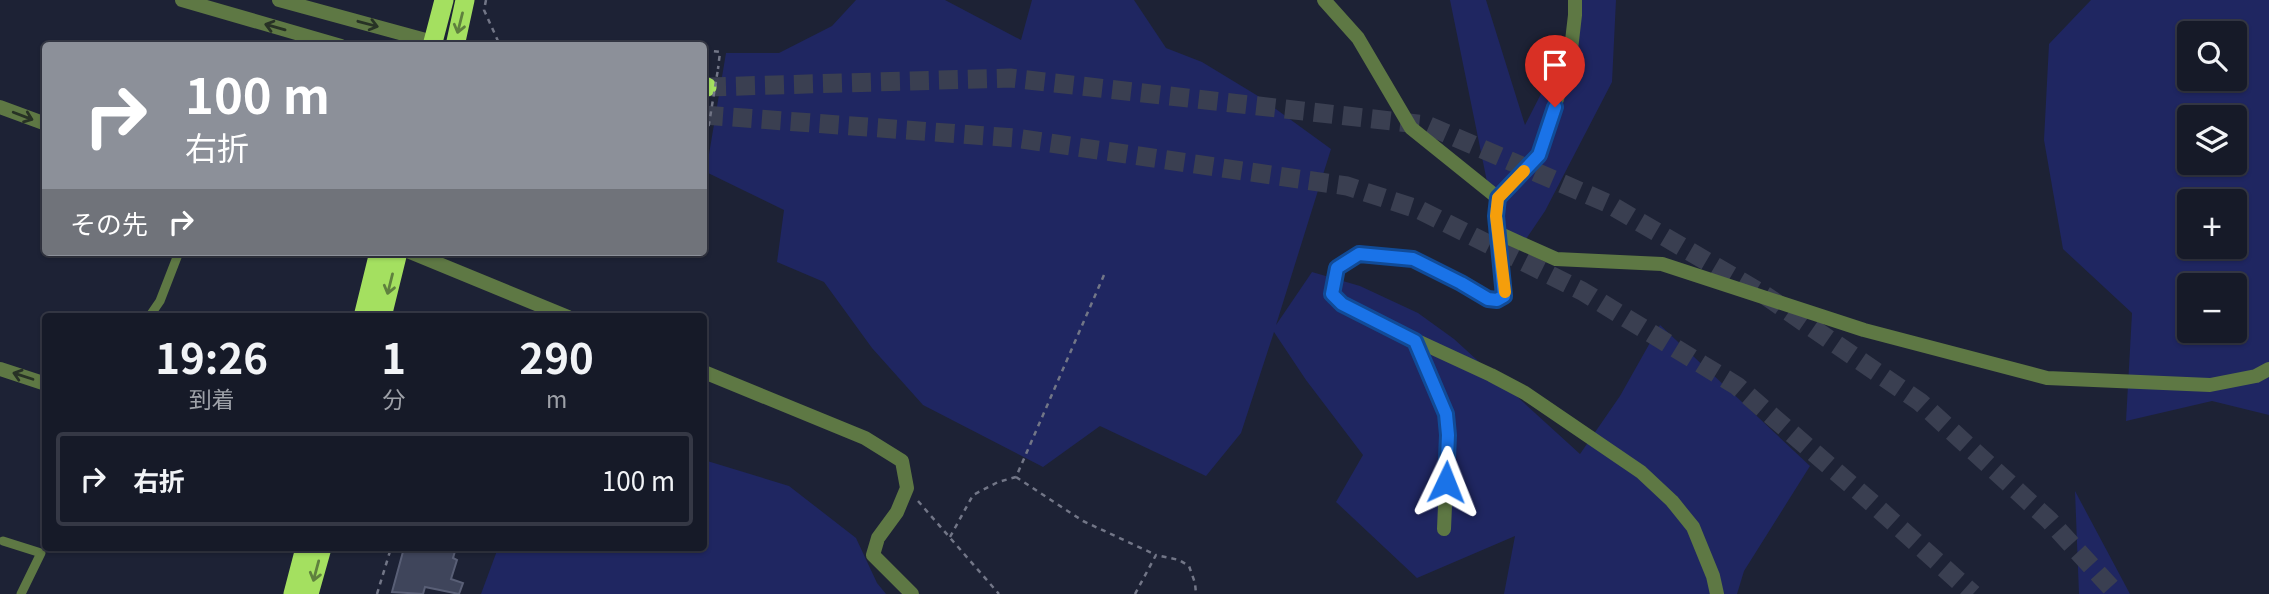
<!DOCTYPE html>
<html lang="ja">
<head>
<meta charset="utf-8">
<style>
  :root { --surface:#161a28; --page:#1f2330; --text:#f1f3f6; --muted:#9ea1a8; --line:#353845 }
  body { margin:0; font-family:Georgia,"Noto Sans JP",serif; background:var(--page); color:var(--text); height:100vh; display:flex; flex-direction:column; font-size:26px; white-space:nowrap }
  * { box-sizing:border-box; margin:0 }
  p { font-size:23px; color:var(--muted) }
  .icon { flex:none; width:38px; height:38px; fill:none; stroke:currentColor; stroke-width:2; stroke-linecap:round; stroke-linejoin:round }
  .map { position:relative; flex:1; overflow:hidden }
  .panel { position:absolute; left:42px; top:313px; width:665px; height:238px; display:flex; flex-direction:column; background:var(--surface); border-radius:7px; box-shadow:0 2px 5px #0004,0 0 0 2px var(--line) }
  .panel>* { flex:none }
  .guide { position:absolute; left:42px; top:42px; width:665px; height:214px; border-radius:7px; box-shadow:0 2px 5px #0004,0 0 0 2px var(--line); background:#8c9099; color:#fff; overflow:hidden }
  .tools { position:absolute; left:2177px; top:21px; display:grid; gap:14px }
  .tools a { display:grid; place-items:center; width:70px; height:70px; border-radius:7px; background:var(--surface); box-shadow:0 2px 5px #0004,0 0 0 2px var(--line); font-size:35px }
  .pin { position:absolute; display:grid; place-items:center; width:60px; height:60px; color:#fff; margin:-72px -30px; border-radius:50% 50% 50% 0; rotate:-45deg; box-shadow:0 0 7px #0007 }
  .pin .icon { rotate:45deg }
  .me { position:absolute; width:77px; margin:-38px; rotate:2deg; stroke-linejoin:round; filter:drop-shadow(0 0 5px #0008) }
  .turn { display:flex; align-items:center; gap:24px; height:147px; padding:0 28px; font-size:32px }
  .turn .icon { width:91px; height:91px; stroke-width:2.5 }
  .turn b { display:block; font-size:49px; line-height:60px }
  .then { display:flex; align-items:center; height:66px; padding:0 28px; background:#0003; gap:14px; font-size:26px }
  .eta { display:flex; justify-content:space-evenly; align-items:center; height:119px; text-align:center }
  .eta b { font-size:42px; font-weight:700; line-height:49px }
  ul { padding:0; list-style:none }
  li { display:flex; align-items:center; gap:21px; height:94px; margin:0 14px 10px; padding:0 14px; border:4px solid var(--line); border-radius:7px }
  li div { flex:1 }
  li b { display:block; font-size:26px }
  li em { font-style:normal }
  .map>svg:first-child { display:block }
</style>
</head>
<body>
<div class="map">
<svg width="2269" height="594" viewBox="0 0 2269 594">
  <rect width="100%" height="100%" fill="#1d2235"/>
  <path fill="#1f2661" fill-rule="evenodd" d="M856,0H945L1021,40L1032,0H1134L1166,48L1202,62L1258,96L1331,149L1276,325L1312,272L1360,286L1418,313L1454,339L1580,454L1620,396L1660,325L1810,466L1744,571L1737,594H1504L1515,536L1417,578L1336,502L1363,455L1306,380L1274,332L1241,433L1206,476L1100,426L1043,467L923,405L872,348L824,282L777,262L784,210L706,172L726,53H779L832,26Z
    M1450,0H1486L1525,125L1579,20L1580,0H1616L1612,82L1545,211L1505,270Z
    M2091,0H2269V415L2212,401L2126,421L2132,313L2063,249L2044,140L2049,44ZM2189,33H2235V79H2189ZM2189,117H2235V163H2189ZM2189,201H2235V247H2189ZM2189,285H2235V331H2189Z
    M704,460L789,486L856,538L877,583L886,594H481L498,548H704Z
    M2075,491L2130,594H2079Z"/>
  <path fill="#3f455b" stroke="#595f76" stroke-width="2" d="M404,548H456L453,558L457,560L451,579L463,583L459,594L425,587L423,594L392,592Z"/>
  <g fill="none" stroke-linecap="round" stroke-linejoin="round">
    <path stroke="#3a3f51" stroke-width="19" stroke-dasharray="19 10" stroke-linecap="butt" d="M707,87L1010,78L1427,125L1607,203L1766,296L1920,402L2049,520L2117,594
      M704,115L1015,138L1347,186L1420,210L1582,291L1737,386L1871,502L1973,594"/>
    <path stroke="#727687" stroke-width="2.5" stroke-dasharray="5 5" stroke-linecap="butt" d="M486,0L484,10L498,41L525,46
      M704,50L720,52L718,69
      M704,154L707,136
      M1016,477L1083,521L1156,555
      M918,501L999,594
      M950,537L973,495L998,482L1016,477L1104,275
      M377,594L391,548
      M1135,594L1156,555L1179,560L1189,566L1195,583L1196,594"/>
    <path stroke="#5e7844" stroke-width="9" d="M149,317L160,301L179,252
      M3,541L41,553L21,594"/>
    <path stroke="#5e7844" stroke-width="14" d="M1324,0L1358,38L1411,128L1498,198
      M1575,0V15L1570,58L1539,155L1498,198L1496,216L1505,296L1497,300L1488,299L1461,283L1413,259L1359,254L1337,268L1332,294L1342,304L1372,320L1491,375L1525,393L1641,472L1672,501L1693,527L1713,576L1717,594
      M0,107L46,124
      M1498,233L1556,259L1662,264L1864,330L2047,378L2210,385L2256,376L2269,369
      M410,252L568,317
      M1415,341L1446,414L1448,435L1444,529
      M0,369L46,384
      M704,372L865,438L902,461L907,488L897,512L878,538L873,555L912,594"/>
    <path stroke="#5e7844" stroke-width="14" d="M182,0L341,46
      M279,0L433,42"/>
    <path stroke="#a4e060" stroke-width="19" d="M432,46L444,0
      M455,46L465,0
      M704,86L707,87
      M363,317L379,252
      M382,317L398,252
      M293,594L305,548
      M309,594L322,548"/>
    <path stroke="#727687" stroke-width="2.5" stroke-dasharray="5 5" stroke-linecap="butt" d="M707,136L718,69"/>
  </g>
  <defs><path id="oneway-shaft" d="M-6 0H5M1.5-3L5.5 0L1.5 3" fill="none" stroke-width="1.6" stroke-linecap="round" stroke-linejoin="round" transform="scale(1.75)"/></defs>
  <g stroke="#5f813e">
    <use href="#oneway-shaft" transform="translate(460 23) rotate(104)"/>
    <use href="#oneway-shaft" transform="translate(390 284) rotate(104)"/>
    <use href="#oneway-shaft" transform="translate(316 571) rotate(105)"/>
  </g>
  <g stroke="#273225">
    <use href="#oneway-shaft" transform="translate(368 24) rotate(15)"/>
    <use href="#oneway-shaft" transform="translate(275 27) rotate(-164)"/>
    <use href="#oneway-shaft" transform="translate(23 116) rotate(21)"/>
    <use href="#oneway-shaft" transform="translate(23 376) rotate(-162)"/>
  </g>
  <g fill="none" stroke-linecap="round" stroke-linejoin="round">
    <defs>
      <path id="route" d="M1446,482L1448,435L1446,414L1415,341L1342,304L1332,294L1337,268L1359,254L1413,259L1461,283L1488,299L1497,300L1504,296L1496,216L1498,198L1539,155L1555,107"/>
    </defs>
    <use href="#route" stroke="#114b97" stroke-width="18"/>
    <use href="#route" stroke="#1a73e8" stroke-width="12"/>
    <path stroke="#f59e0b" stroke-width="12" d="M1505,292L1496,216L1498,198L1524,171"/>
  </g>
</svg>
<div class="tools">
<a><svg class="icon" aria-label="search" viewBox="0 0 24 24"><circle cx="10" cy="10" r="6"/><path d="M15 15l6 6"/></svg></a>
<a><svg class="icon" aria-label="layers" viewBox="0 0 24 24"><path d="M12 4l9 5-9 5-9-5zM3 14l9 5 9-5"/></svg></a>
<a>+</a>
<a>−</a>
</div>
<div class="pin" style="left:1555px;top:107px;background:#d93025"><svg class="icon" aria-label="arrive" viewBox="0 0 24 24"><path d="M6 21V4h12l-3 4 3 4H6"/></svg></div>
<svg class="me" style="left:1446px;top:482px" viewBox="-20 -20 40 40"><path d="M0-17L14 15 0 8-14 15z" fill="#1a73e8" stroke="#fff" stroke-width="4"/></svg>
<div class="guide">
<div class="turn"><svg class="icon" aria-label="right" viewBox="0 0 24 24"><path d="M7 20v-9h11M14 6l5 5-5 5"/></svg><div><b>100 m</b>右折</div></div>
<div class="then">その先<svg class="icon" aria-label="right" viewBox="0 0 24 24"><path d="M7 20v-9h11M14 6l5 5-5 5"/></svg></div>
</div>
<section class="panel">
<div class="eta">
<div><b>19:26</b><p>到着</p></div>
<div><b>1</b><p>分</p></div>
<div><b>290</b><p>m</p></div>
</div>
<ul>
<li><svg class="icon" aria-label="right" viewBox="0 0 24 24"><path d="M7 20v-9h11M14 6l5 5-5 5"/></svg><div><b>右折</b></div><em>100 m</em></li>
</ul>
</section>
</div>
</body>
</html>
